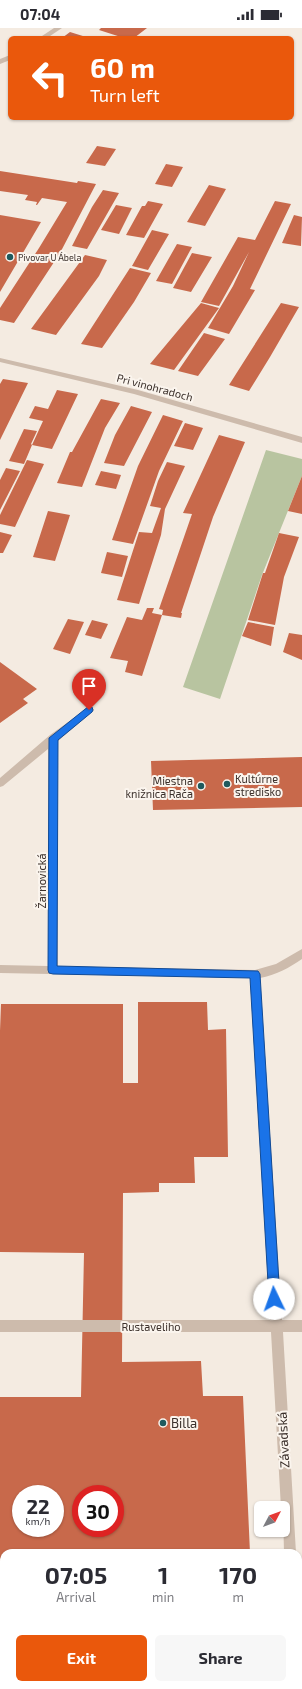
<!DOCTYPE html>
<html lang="en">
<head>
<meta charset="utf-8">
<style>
  :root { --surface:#fff; --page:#f7f7f7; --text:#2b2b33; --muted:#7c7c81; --accent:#ea580c }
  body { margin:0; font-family:"Exo 2",sans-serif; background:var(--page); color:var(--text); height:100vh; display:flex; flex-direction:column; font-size:15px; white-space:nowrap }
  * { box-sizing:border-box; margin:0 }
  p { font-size:13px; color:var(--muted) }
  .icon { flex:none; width:22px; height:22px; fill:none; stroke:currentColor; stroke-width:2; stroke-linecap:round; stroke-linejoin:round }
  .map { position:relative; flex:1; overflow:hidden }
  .side { position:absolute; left:0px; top:1521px; width:302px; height:140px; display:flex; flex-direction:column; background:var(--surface); border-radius:12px 12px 0 0; box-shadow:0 1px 3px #0004 }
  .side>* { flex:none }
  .top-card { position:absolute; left:8px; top:8px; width:286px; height:84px; border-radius:6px; box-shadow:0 1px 3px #0004; background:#ea580c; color:#fff; overflow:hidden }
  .needle { width:26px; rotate:49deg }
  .controls { position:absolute; left:254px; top:1473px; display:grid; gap:8px }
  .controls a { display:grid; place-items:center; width:36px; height:36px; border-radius:6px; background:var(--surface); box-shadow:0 1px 3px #0004; font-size:20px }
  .speed { position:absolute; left:12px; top:1457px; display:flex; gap:8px; font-size:20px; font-weight:700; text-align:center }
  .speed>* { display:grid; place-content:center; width:52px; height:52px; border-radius:50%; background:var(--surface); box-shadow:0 1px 3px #0004; line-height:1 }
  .speed small { font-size:10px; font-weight:400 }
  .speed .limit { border:6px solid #d22; background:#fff; color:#111 }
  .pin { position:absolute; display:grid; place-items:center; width:34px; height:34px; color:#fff; margin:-41px -17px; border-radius:50% 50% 50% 0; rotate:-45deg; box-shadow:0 0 4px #0007 }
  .pin .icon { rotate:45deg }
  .me { position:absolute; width:44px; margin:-22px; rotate:357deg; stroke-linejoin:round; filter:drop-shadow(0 0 3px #0008) }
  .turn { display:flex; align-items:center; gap:14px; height:84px; padding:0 16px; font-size:18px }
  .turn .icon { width:52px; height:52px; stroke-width:2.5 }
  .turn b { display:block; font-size:28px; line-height:34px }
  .eta { display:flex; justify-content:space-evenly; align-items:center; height:68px; text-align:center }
  .eta b { font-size:24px; font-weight:700; line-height:28px }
  .cta { display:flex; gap:8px; margin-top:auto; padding:8px 16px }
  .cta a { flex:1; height:46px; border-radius:6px; background:var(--accent); color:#fff; font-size:16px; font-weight:700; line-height:46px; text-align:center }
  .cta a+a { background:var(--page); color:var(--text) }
  .status { display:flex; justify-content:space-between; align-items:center; height:28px; padding:0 20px; background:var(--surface); direction:ltr }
  .status svg { height:11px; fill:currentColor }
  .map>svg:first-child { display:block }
</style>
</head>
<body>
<div class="status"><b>07:04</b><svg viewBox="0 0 49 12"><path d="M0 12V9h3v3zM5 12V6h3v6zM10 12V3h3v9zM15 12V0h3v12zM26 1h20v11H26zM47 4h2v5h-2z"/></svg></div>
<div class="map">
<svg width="302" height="1661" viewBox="0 0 302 1661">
  <rect width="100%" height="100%" fill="#f4ebe1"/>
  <path fill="#b8c4a0" d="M266,422L302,431V448L262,547L220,671L183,659Z"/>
  <path fill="#c8694b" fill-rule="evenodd" d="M101,0H147L134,10H124L99,2Z
    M70,4L86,9L88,8L94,10H62Z
    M97,118L116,121L105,138L86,135Z
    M166,136L183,139L172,159L155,156Z
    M0,143L77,155L78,153L96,156L60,225L14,295L0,292V280L39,220L67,174L42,170L37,177H36L37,174L25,172L28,167L0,163Z
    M209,157L226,161L205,198L187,194Z
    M103,162L119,165L87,221L72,218L92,179Z
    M148,173L163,176L144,210L126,207L142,178H145Z
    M275,173L291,176L250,261L255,262L229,306L208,300L233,258L249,224L219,278L201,274L238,209L255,212Z
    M116,177L132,180L119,206L101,202Z
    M0,187L41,194L0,264Z
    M294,187L302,189L301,218L282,215Z
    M152,202L169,206L148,242L132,238Z
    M177,216L192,219L172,256L156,253Z
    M192,225L212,229L191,264L173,260Z
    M85,227L107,232L99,248L56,307L31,301Z
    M130,240L151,245L134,274L102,320L81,316Z
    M201,275L219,280L174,342L150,336Z
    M281,275L299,279L270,329L249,363L229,357Z
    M204,305L225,311L198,348L178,343Z
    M3,351L28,355L0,412V356Z
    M57,362L78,366L52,421L32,417L24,436L9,433L24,401L37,403L31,416L32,417L43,393L29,390L35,378L48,381Z
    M101,371L120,375L105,400L82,459L57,455L70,424H72Z
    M131,378L152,384L124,438L104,435L115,407Z
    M163,387L183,393L159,443L133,516L112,512L138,438Z
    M185,395L203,400L193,422L174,418Z
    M219,407L245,414L213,489L181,585H182L181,590L162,587L163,582L159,581L192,486L183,485Z
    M27,432L44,436L15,499L0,496V487Z
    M167,434L185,438L165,481L161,507L139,576L117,572L139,504L152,505L161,480L150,478L158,453Z
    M6,440L20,443L0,482V452Z
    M101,443L121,447L116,461L95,457Z
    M302,448V486L288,483Z
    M48,483L70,487L55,533L33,529Z
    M0,504L12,507L3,525H0Z
    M279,505L299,509L284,549L275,597L248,592L263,545H265Z
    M107,524L128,528L122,549L101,545Z
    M147,580H154L152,585L162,587L142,648L125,644L128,633L110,630L127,589L142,592Z
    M68,591L84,594L70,626L53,621Z
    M92,592L108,596L101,611L85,607Z
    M248,594L274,599L271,618L242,608Z
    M289,605L302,607V632L283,624Z
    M0,634L37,661L23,671L28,675L0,695Z
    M302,729V779L153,782L151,733Z
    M138,974H207L208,1002L226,1001L228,1129H194L195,1155H159V1164L123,1165L122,1334L201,1333L203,1368H243L250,1525H4V1657H255V1661H0V1369H81L84,1225L0,1224V1003L1,976H123V1055H138ZM21,1466H55V1500H21ZM81,1466H115V1500H81Z"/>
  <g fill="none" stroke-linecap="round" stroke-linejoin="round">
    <path fill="#cdbbac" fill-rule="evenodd" d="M54,0H62L47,10H39Z
      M10,27V32L0,36V31Z
      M0,330L138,362L302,409V415L134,366L0,334Z
      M89,679L92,680L94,682L92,684L58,713V938L255,942L276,936L302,921V931C289,940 276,947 260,950L282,1292H302V1304H283L296,1525H284L283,1480H281L271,1304H0V1292H270L250,950L0,945V937L48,938V721L3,758L0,759V750L50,707Z
      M298,1651L302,1653V1661H291L290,1657H298Z"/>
  </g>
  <path fill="#1a73e8" stroke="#114b97" d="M89,678L92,679L93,682L92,684L58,712L57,938L258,943L260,946L280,1271L278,1274L274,1276L270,1274L269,1271L250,950L53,946L49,945L48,942L49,710Z"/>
  <g fill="#1f5a5e" stroke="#fbf5ee" stroke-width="1.5">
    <circle cx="10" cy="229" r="4"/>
    <circle cx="227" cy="756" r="4"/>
    <circle cx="201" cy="758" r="4"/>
    <circle cx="163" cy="1395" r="4"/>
  </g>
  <g text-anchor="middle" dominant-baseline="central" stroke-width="4" stroke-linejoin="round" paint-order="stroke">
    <g font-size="9" fill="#3b302b" stroke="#fbf5ee" text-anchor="start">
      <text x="18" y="229">Pivovar U Ábela</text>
    </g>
    <g font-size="11" fill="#3b302b" stroke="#fbf5ee">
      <text transform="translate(155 359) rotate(15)">Pri vinohradoch</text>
      <text transform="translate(41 853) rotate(-90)">Žarnovická</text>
      <text x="151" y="1298">Rustaveliho</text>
    </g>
    <g font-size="11" fill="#3b302b" stroke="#fbf5ee" text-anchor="start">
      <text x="235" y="750">Kultúrne<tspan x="235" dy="13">stredisko</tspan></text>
      <text x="193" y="752" text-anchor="end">Miestna<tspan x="193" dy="13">knižnica Rača</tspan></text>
    </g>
    <g font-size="13" fill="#3b302b" stroke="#fbf5ee" text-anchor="start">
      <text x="171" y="1395">Billa</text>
    </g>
    <g font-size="13" fill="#3b302b" stroke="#fbf5ee">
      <text transform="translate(283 1412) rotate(-93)">Závadská</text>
    </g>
  </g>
</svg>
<div class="controls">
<a><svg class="needle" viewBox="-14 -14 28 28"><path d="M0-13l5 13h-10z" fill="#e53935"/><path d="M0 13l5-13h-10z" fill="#7c7c81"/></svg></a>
</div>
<div class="speed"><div>22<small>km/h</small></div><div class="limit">30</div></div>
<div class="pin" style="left:89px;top:682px;background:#d93025"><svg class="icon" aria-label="arrive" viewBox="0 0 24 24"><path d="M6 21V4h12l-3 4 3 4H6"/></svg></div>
<svg class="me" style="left:274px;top:1271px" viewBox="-20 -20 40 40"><circle r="19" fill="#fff"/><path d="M0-13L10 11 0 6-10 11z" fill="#1a73e8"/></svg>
<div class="top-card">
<div class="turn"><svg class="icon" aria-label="left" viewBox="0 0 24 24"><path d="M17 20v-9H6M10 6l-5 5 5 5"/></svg><div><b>60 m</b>Turn left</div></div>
</div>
<section class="side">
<div class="eta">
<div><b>07:05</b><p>Arrival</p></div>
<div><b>1</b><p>min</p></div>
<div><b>170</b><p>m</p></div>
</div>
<div class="cta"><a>Exit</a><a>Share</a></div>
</section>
</div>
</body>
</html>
